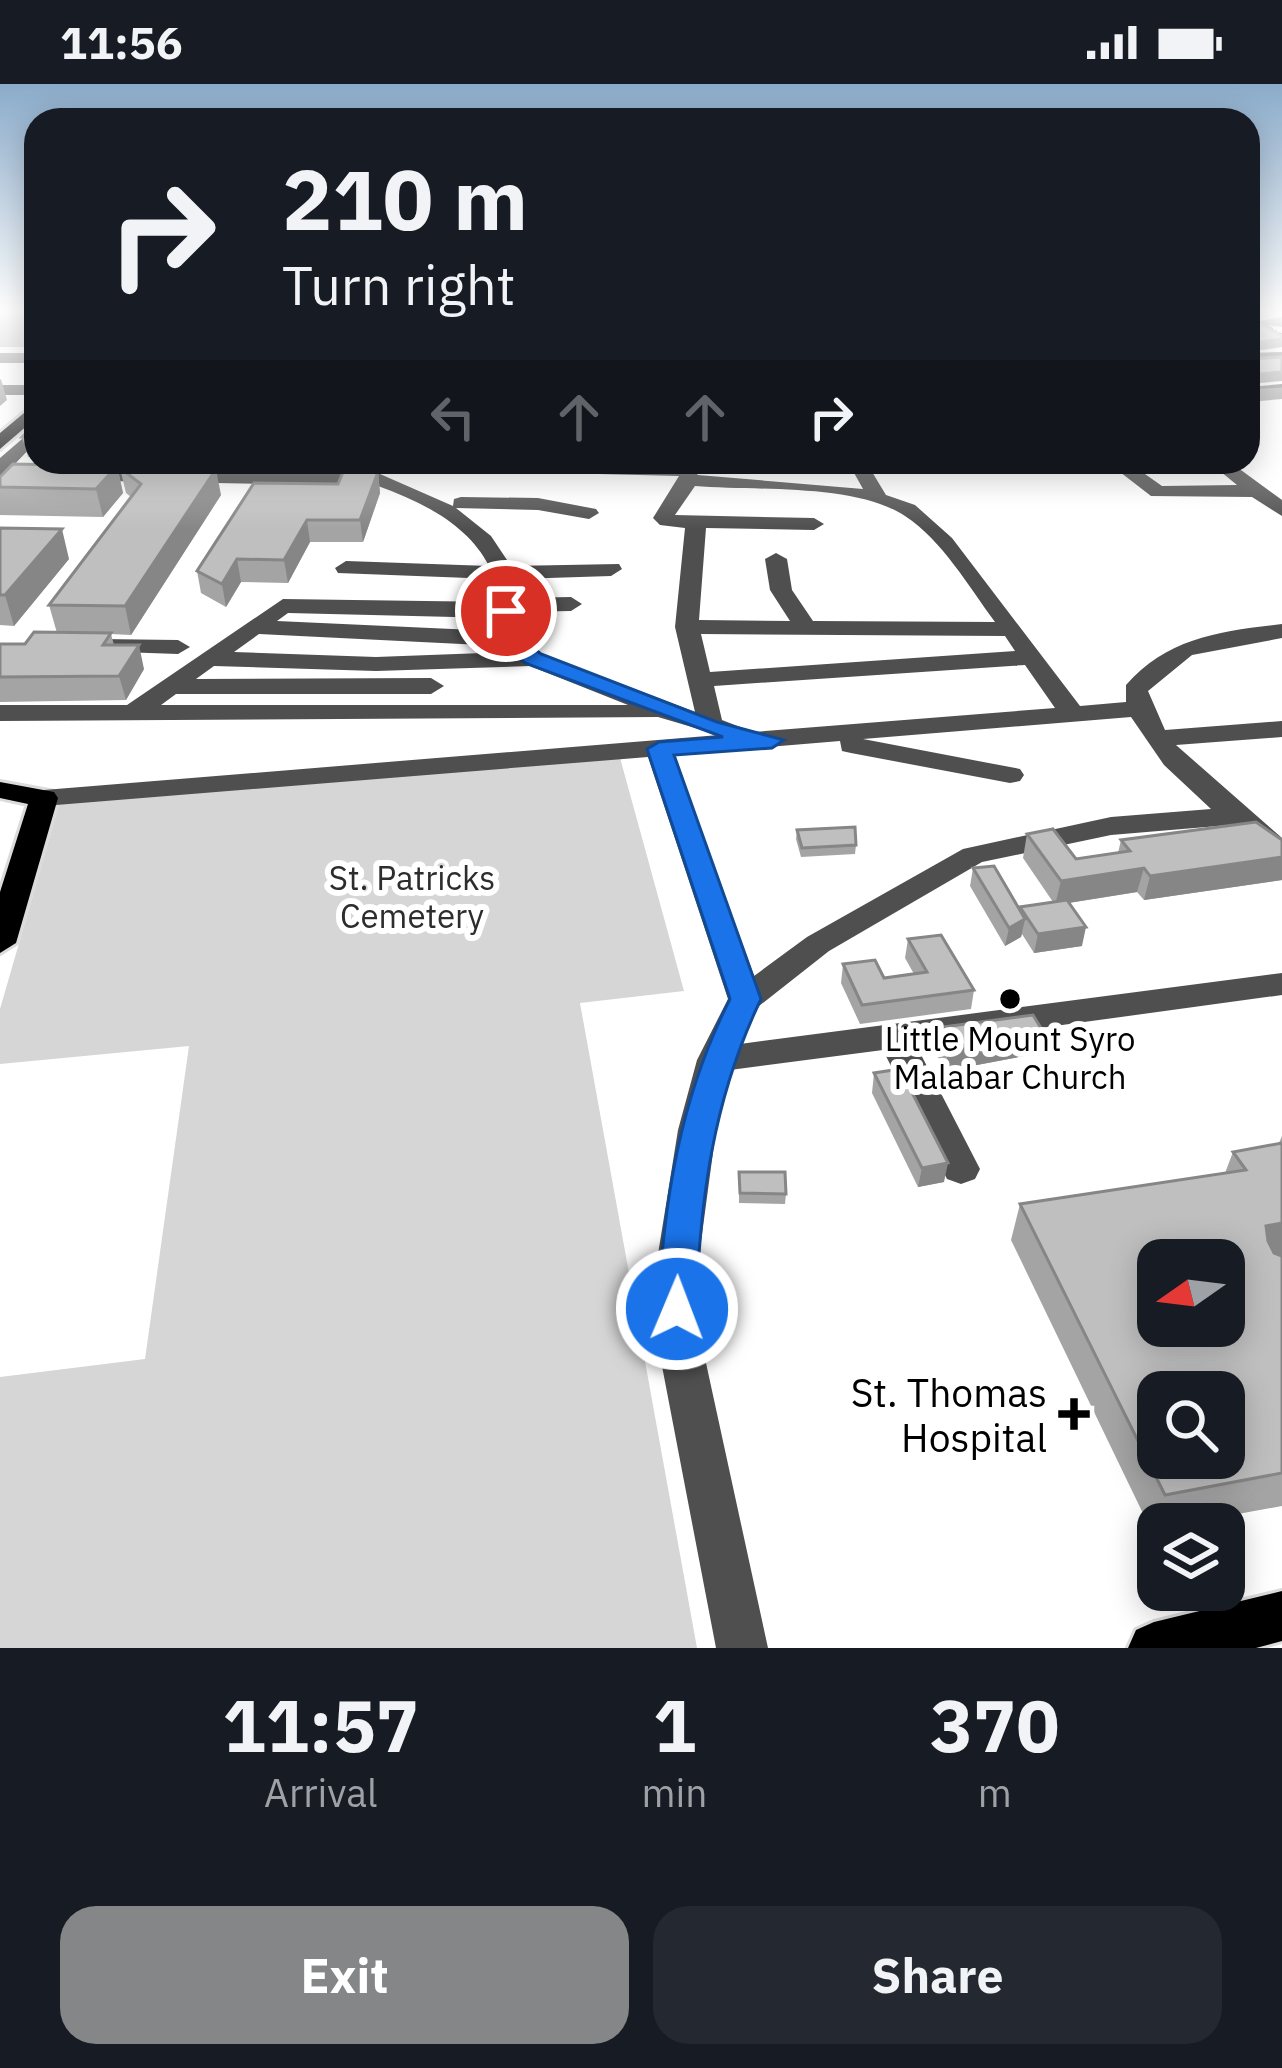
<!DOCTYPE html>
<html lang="en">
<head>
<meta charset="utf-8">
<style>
  :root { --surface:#171b24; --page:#242831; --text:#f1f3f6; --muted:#9ea1a6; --accent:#858687 }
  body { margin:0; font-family:"IBM Plex Sans",sans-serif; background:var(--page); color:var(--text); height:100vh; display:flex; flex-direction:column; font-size:45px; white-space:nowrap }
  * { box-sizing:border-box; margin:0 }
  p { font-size:39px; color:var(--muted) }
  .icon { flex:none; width:66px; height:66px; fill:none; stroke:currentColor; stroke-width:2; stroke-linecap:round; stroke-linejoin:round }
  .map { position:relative; height:1564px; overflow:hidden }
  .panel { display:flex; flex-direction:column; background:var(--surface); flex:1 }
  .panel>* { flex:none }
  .hud { position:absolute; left:24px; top:24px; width:1236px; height:366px; border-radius:36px; box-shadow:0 6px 30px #0003; background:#171b24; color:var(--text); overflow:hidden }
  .needle { width:78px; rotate:256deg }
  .tools { position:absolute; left:1137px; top:1155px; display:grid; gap:24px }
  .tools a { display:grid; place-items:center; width:108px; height:108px; border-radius:24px; background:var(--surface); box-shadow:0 6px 30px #0003; font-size:60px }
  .pin { position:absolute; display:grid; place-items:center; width:102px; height:102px; color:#fff; margin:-51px; border:6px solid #fff; border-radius:50%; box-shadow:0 3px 12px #0007 }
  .me { position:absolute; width:132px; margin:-66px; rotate:1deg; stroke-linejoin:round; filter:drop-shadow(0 0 9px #0008) }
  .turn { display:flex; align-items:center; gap:42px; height:252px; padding:0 60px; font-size:54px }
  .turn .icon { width:156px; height:156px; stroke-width:2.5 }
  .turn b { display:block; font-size:84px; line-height:102px }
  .lanes { display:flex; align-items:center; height:114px; padding:0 60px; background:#0003; justify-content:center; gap:60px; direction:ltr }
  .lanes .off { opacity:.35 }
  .eta { display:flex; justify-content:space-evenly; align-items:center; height:204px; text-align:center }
  .eta b { font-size:72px; font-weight:700; line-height:84px }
  .button { display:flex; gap:24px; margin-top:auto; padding:24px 60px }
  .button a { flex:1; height:138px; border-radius:36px; background:var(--accent); color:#fff; font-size:48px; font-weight:700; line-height:138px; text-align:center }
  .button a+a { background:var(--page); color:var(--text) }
  .status { display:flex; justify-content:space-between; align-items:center; height:84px; padding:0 60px; background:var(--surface); direction:ltr }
  .status svg { height:33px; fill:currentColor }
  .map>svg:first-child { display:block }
</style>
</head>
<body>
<div class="status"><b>11:56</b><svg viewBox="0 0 49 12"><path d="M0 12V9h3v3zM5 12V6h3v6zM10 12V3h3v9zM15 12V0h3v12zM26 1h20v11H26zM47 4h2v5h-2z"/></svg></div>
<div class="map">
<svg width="1282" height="1564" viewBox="0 0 1282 1564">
  <rect width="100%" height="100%" fill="#fff"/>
  <path fill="#d6d6d6" d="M619,670L684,907L580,919L697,1564H0V1293L145,1275L189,962L0,980V925L60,717Z"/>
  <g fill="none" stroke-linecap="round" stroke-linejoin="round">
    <defs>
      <path id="major" d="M36,319V334L0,365V349Z
        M0,698L54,708L58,714L16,859L0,869V808L28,720L0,714Z
        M1282,1507V1557L1256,1564H1128L1136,1546L1154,1538Z"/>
    </defs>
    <use href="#major" stroke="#dbdbdb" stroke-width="6"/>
    <path fill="#4f4f4f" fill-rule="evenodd" d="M1282,233V243L1249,239Z
      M1282,268V278L1248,279V269Z
      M0,269H36V279H0Z
      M1282,300V310L1248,313V303Z
      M0,301H36V311H0Z
      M36,343V358L12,383L380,390L453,422L454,415L461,413L538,414L596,425L599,429L589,435L538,426L456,424L491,452L511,482L619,480L622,485L611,492L517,495L519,514L571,513L582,520L571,527L519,528L520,553L542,570L695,628L675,543L685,444L660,441L653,434L679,392L481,387L474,385V378L687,380L698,391L863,405L848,378H866L886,411L915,421L952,454L1080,622L1126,618V601C1168,553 1221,547 1282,540V554L1192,571L1148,607L1165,646L1282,637V653L1176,661L1282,754V778L1272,775L1230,741L1111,751L982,778L829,867L759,922L740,960L1282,889V911L916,961L980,1085L975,1095L961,1100L947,1095L883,966L730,986L716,1046L696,1195L701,1256L768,1564H716L657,1256L654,1195L678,1046L697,976L728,915L648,673L44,722L30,714L44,706L719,651L658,633L0,637V621H127L283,515L496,518L495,495L338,489L335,484L346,477L489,482C468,440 420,417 378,402L0,395V374ZM695,402C755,407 855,399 905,432C942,456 969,503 995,538L813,537L792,506L787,475L776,469L765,475L770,506L790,537L699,536L706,444L814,446L824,440L814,434L675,431ZM288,529L496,534V547L277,537ZM259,550L502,562L510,568L376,573L234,568ZM701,550L1005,552L1015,567L710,588ZM1025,581L1055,624L753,648L722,636L714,602ZM214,582L376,587L530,582L628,621H161L176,610H431L444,602L431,594L196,595ZM1131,633L1164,681L1211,725L1111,733L963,765L807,853L754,892L674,671L840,657L842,667L851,669L1010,699L1020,697L1024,691L1020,685L863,655Z
      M1107,378H1128L1162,402L1237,401L1209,378H1230L1282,416V432L1252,413L1151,412Z
      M100,555L178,556L190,563L178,570L92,567V557Z"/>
    <use href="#major" fill="#000" fill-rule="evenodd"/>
    <path stroke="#000" stroke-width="4.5" stroke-dasharray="10 3 1.5 3" stroke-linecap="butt" d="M1248,233L1282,252"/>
  </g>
  <path fill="#a4a4a4" d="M0,227H36V263H0Z
    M36,338V373H28L22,353Z
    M307,378H374V380L307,381Z
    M117,382L123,409L103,433L0,431V393Z
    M120,384L221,411L131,551L111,550L114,561L144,585L126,616L0,618V560H25L57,549L49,521L131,413L126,409Z
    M378,388L380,409L363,458H310L288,499L241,498L226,523L201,509L197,487L338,400Z
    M0,444L69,475L14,542L0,541Z
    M797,746L856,761L855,770L801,773L796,755Z
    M1027,750L1076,775L1118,769L1121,756H1282V796L1144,816L1137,808L1069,819L1082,862L1034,869L1022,850L1021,853L1005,862L970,802L973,784L1019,825L1053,818L1023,774Z
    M908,855L974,906L971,925L860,940L841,899L843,880L884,894L914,890L905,874Z
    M936,944L1040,969L945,987L933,963Z
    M874,989L944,1098L918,1103L872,1009Z
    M1282,1052V1422L1183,1440H1158V1445L1151,1446L1011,1156L1020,1120L1225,1089L1233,1068L1279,1059Z
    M739,1088L786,1110L785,1120L739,1119Z"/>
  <path fill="#868686" d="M1282,255V263L1248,268V260Z
    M1282,288V297L1248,300V291Z
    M1,295L7,316L0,322V296Z
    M1282,306V315L1248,318V309Z
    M117,382L123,409L103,433L96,405Z
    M216,385L221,411L131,551L125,522Z
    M378,388L380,409L363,458L360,436Z
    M307,436L310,458L288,499L284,476Z
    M62,445L69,475L14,542L5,511Z
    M237,475L241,498L226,523L222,500Z
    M139,561L144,585L126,616L119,592Z
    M1282,773V796L1144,816L1150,792Z
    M1144,784L1137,808L1055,821L1061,797Z
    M1025,835L1021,853L1005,862L1009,844Z
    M1086,843L1082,862L1034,869L1038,850Z
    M1044,949L1040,969L945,987L948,968Z
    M948,1079L944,1098L918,1103L922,1084Z
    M1282,1139V1172L1251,1178L1266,1142Z"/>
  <path fill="#bfbfbf" stroke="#868686" stroke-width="3" fill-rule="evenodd" d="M1248,233L1282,252V255L1248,260Z
    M1248,267L1250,275L1282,273V288L1248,291Z
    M1282,305V306L1248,309V307Z
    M36,338V353H22Z
    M13,380L117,382L96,405L0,403V393Z
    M120,384L216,385L125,522L49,521L141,400Z
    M343,388H378L360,436H307L284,476L237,475L222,500L197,487L254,399L338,400Z
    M0,444L62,445L5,511H0Z
    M34,548L111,549L103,561H139L119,592L0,593V560H25Z
    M1256,738L1282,756V773L1150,792L1144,784L1061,797L1027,750L1053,745L1076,775L1130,767L1121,756Z
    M855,743L856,761L802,764L797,746Z
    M994,782L1025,835L1009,844L973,784Z
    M1067,816L1086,843L1038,850L1020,823Z
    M941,851L974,906L862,921L843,880L875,876L884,894L927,888L908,855Z
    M1033,931L1044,949L948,968L936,944Z
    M900,985L948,1079L922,1084L874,989Z
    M1282,1059V1139L1266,1142L1268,1157L1274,1169L1282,1172V1389L1165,1411L1020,1120L1246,1086L1233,1068ZM1158,1176H1224V1242H1158ZM1158,1308H1224V1374H1158Z
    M739,1088H785L786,1110L740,1109Z"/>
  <linearGradient id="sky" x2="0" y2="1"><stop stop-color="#8aabca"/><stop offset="0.51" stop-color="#fff"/><stop offset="1" stop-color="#fff" stop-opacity="0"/></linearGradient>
  <rect width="1282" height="446" fill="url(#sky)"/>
  <path fill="#1a73e8" stroke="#114b97" stroke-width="3" d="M498,523H513L519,553L541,570L717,638L784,656L772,664L674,671L761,915C713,1015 700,1115 696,1225L691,1237L677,1241L664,1237L658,1225C664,1115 680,1014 730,915L647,665L659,658L723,653L525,579L498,555Z"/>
  <g fill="#000" stroke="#fff" stroke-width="4.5">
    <circle cx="1010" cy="915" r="12"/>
    <path d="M1068 1312h12v12h12v12h-12v12h-12v-12h-12v-12h12z"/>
  </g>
  <g text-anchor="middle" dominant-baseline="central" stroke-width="12" stroke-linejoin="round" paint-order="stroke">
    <g font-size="33" fill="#2d2d2d" stroke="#fff">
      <text x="412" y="793">St. Patricks<tspan x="412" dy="38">Cemetery</tspan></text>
    </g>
    <g font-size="33" fill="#000" stroke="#fff">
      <text x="1010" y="954">Little Mount Syro<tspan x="1010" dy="38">Malabar Church</tspan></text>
    </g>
    <g font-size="39" fill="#000" stroke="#fff" text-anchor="end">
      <text x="1047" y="1308">St. Thomas<tspan x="1047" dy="45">Hospital</tspan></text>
    </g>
  </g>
</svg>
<div class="tools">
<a><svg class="needle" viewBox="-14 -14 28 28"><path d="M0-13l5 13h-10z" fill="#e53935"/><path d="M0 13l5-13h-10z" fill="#9ea1a6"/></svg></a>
<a><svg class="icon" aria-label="search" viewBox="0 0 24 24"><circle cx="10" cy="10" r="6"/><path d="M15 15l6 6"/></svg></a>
<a><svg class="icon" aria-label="layers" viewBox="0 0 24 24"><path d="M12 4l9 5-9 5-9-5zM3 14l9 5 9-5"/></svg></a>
</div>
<div class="pin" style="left:506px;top:527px;background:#d93025"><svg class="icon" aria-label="arrive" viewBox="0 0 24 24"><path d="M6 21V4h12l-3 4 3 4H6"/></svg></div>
<svg class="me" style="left:677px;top:1225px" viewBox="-20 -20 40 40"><circle r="17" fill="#1a73e8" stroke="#fff" stroke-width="3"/><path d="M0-11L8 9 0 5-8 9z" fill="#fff"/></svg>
<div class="hud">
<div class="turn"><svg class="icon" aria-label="right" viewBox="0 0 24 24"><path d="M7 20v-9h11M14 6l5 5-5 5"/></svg><div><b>210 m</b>Turn right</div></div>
<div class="lanes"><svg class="icon off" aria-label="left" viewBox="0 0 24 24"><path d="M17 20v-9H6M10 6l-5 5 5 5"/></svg><svg class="icon off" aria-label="ahead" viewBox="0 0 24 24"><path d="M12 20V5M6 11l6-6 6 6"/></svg><svg class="icon off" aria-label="ahead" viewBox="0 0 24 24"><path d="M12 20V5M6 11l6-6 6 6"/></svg><svg class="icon" aria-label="right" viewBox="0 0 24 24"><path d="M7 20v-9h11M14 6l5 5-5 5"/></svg></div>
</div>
</div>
<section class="panel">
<div class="eta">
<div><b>11:57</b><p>Arrival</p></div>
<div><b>1</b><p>min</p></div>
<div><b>370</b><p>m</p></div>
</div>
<div class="button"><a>Exit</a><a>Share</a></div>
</section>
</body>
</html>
